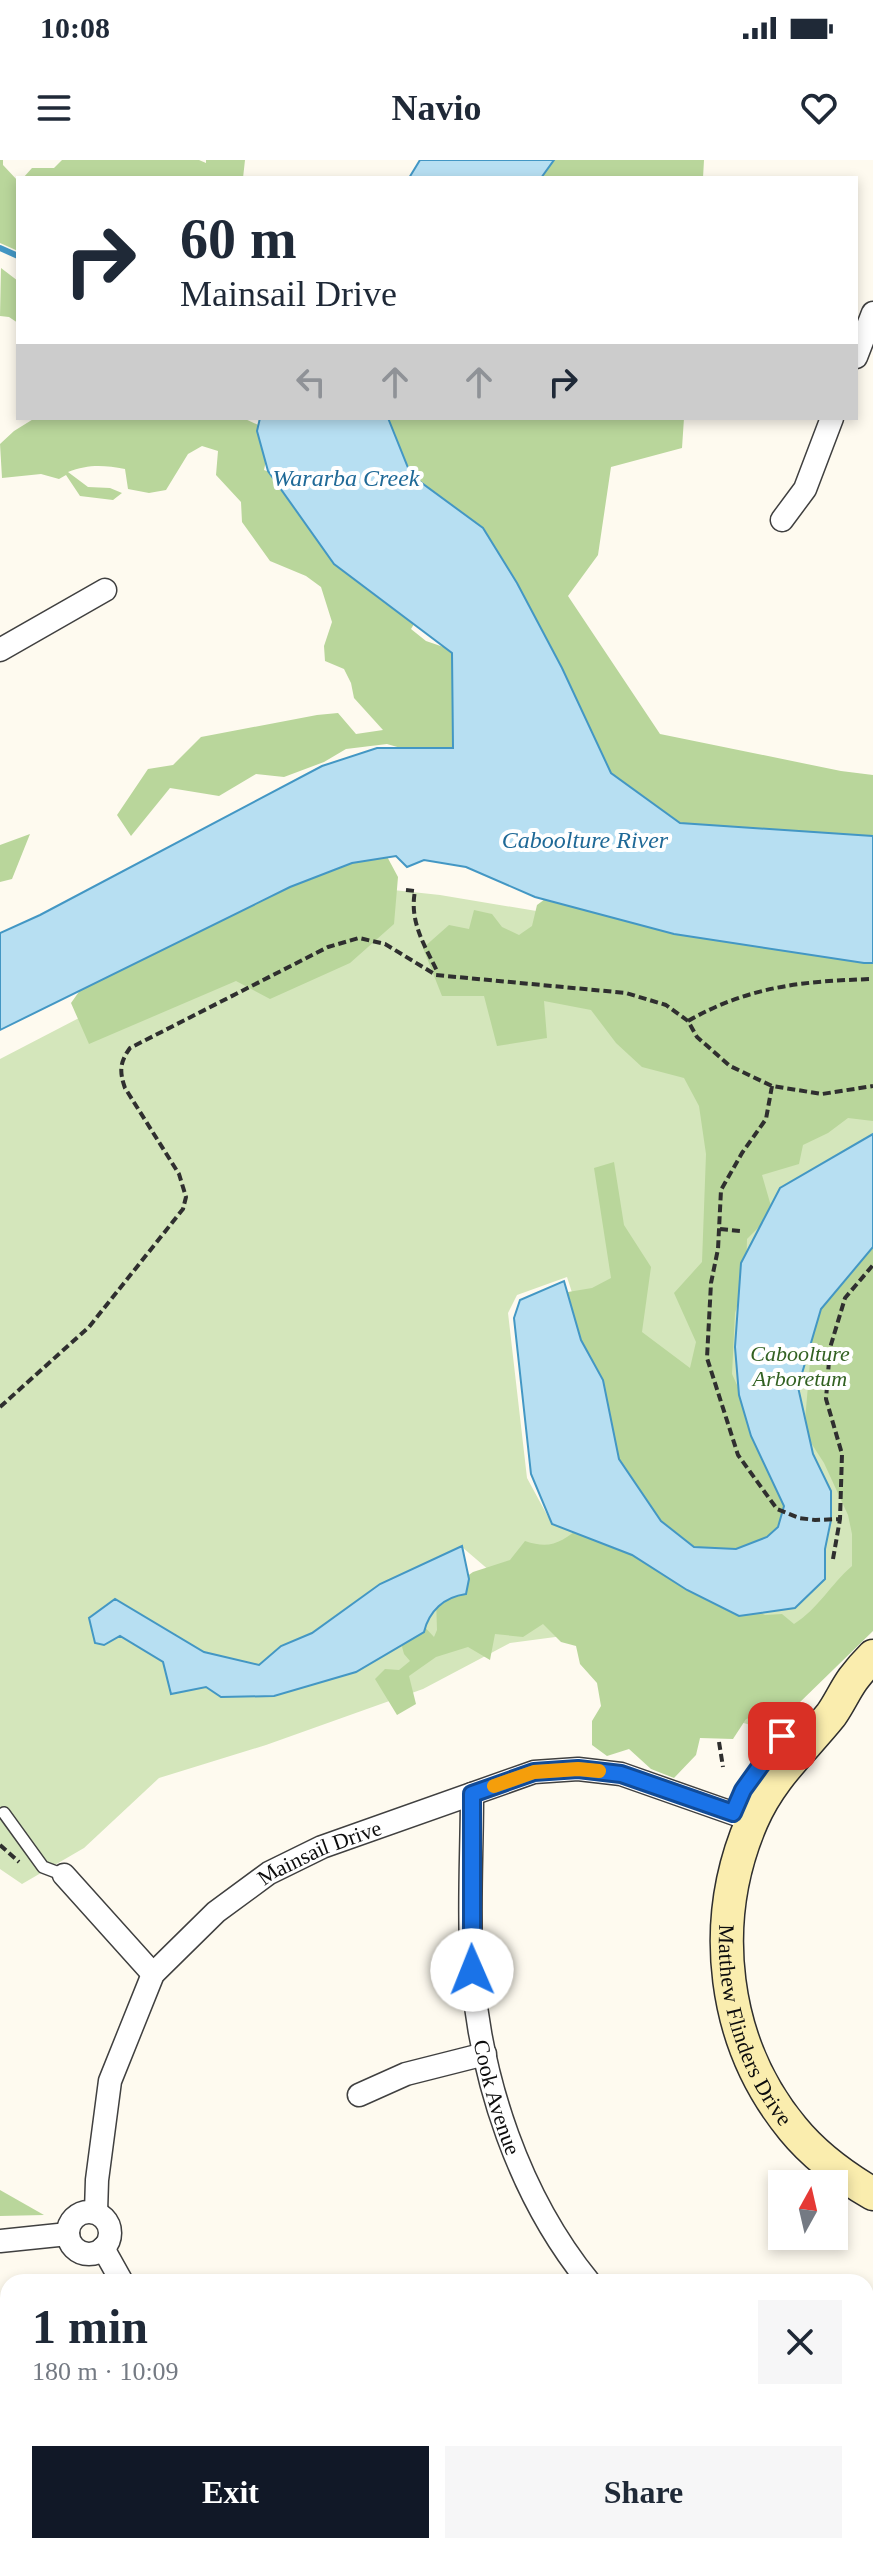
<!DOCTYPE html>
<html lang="en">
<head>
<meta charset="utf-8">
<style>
  :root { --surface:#fff; --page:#f6f6f7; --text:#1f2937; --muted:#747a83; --accent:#111827 }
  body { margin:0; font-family:"Times New Roman",serif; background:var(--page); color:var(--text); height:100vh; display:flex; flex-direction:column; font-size:30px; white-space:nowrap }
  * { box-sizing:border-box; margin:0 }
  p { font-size:26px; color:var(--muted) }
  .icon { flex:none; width:44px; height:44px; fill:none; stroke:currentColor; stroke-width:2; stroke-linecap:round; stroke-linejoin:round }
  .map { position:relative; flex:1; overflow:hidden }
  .details { position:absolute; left:0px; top:2114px; width:874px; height:280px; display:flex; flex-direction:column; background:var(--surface); border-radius:24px 24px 0 0; box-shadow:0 4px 12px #0003 }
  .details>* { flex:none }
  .top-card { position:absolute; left:16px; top:16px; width:842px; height:244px; border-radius:0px; box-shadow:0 4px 12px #0003; background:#fff; color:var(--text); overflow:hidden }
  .needle { width:52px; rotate:8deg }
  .tools { position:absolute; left:768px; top:2010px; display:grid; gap:16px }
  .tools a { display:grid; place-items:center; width:80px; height:80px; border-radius:0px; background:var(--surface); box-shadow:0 4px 12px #0003; font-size:40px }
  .pin { position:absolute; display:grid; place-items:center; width:68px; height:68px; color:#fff; margin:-34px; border-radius:16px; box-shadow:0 4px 12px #0006 }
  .me { position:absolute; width:88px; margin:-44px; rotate:359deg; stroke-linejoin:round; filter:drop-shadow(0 0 6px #0008) }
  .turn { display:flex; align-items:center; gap:28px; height:168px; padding:0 32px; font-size:36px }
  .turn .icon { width:104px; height:104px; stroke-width:2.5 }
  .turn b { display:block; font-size:56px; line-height:68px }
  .lanes { display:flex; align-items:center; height:76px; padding:0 32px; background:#0003; justify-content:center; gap:40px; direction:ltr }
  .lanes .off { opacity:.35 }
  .round { display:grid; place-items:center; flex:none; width:84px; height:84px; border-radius:0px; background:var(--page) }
  .overview { display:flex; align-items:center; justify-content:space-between; height:136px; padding:0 32px }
  h1 { font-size:48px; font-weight:800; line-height:60px }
  .button { display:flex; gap:16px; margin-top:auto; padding:16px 32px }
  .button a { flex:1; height:92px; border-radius:0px; background:var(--accent); color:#fff; font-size:32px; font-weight:800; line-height:92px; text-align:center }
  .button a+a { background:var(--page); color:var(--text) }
  .status { display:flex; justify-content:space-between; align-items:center; height:56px; padding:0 40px; background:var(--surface); direction:ltr }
  .status svg { height:22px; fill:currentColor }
  header { display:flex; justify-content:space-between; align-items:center; height:104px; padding:0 32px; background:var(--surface); font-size:36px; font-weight:800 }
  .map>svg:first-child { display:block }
</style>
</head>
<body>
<div class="status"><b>10:08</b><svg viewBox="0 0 49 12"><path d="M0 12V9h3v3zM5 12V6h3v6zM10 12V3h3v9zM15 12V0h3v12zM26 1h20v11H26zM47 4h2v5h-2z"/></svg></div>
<header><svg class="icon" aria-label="menu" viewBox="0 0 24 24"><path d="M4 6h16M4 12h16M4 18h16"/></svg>Navio<svg class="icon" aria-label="heart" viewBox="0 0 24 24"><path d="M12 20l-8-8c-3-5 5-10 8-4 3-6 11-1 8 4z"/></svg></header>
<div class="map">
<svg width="873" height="2394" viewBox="0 0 873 2394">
  <rect width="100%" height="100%" fill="#fefaef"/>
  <path fill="#d4e6bb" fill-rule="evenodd" d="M337,724L440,735L674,774L873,803V1452L751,1565L732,1560L593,1472L510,1483L423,1529L266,1585L159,1618L84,1688L22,1724L0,1709V899ZM567,1117L586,1176L831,1360L825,1389V1419L552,1364L527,1318L508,1153L517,1135ZM462,1387L497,1417C468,1429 431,1439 424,1473L274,1536H257L206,1527L171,1534L164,1502L120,1476L115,1439L204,1492L259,1505L281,1486L312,1473L380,1424Z"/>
  <path fill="#b9d69b" d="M0,0H3V5L18,21V91L0,83Z
    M62,0H199L206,3V0H245L243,18H23L32,8H54Z
    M554,0H704L703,18H541Z
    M1,108L18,121V163L9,157L0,156Z
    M35,258H243L265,268L268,291L264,310L287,319L420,454L411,469L426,481L461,493L464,598L425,595L387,584L346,589L324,602L284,617L256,614L219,636L170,628L131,676L117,655L148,609L173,605L201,577L317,555L338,553L356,574L383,570L354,538L351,523L344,509L325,501L324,486L332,462L321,427L306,416L270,401L242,362L241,342L216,315L218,291L202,286L188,294L166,330L149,333L128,329L125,309C104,305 88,304 68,312L88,327L110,328L122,333L113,340L80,336L66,315L59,319L41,314L2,318L0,284L14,271Z
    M388,258H684L682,288L611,307L598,395L568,436L660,574L841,611L873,615V676L680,663L611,613L562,508L483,368L411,315Z
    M30,674L12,719L0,722V685Z
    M383,689L398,717L394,764L350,803L270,839L236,821L89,884L71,843L88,819L319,701Z
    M560,728L873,778V961L848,958L828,973L803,985L799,1004L762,1015L773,1053L747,1079L746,1116L735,1153L732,1214L783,1326L792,1372L736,1408L666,1378L617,1310L562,1133L592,1128L611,1118L594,1008L614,1002L624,1065L651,1107L642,1172L690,1208L696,1182L674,1133L702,1102L706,994L699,946L684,918L642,907L616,883L591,850L544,841L547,878L497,886L484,836H442L423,788L449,765L469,769L474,750L492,754L502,767L519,775L532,766L537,745Z
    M873,1079V1471L797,1545L746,1559L733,1579L700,1578L696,1595L674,1618L651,1609L629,1589L607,1596L592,1585V1561L601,1546L597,1523L580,1504L576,1486L561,1482L543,1464L523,1477L495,1474L490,1500L468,1487L436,1497L409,1516L416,1544L397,1555L375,1519L385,1509L399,1510L410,1501L404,1494L399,1476L420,1462L434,1477L437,1470L436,1438L473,1412L510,1400L525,1381C551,1390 561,1382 582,1366L765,1455L782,1454L794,1464C818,1449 831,1424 852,1406V1374L848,1355L824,1303L804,1272L814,1156Z
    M0,2030L44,2055L0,2056Z"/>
  <path fill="#b7dff2" stroke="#4397c4" stroke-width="2" d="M420,0H554L541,18H409Z
    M260,258H388L411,315L483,368L517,423L562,508L611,613L680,663L873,676V803H864L674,774L535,737L466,707L424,700L407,707L396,696L352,703L290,727L0,870V773L40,755L322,606L377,588H453L452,493L334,404L268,311L257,271Z
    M873,974V1087L821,1149L798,1227L813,1294L831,1331V1360L825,1389V1419L795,1448L739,1456L687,1430L632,1395L552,1364L531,1314L514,1158L520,1140L564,1121L581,1180L603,1220L619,1299L661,1361L694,1387L736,1389L767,1377L778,1367L784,1346L751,1276L739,1235L735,1187L741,1103L780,1028Z
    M462,1386L469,1419L466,1434C444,1437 429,1451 424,1472L356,1512L274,1536L221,1537L206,1527L171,1534L163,1502L120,1476L104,1485L95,1483L89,1458L115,1439L204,1492L259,1505L281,1486L312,1473L380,1424Z"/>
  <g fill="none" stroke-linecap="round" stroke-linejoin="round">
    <path stroke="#4397c4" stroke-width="6" d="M0,88L18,96"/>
    <defs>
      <path id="lane" d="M4,1653L43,1707L64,1715"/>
      <g id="street">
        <path d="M856,197L873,153"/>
        <path d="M782,360L805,329L832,258"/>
        <path d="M0,490L105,430"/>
        <path id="s1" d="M472,1634C472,1693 468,1753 472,1811C481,1921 519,2036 589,2122"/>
        <path d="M64,1715L153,1814"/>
        <path d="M359,1935L406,1914L485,1894"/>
        <circle cx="89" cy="2073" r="21"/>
        <path id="s2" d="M96,2052L97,2020L110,1921L153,1814L216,1752L269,1713L322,1687L534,1612L578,1609L621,1614L752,1660"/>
        <path d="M0,2081L68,2074"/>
        <path d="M103,2088L122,2122"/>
        <path d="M866,2305L873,2307"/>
        <path d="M155,2386L181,2394"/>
        <path d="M188,2394H212"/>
      </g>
      <g id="secondary">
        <path id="s3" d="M873,1496C866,1503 859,1511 853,1519C845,1530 839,1544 831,1555C802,1591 771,1617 752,1661C708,1763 722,1883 793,1969C815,1996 844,2017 873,2034"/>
      </g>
    </defs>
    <use href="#lane" stroke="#404040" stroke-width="14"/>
    <use href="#street" stroke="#404040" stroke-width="25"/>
    <use href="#secondary" stroke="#2f2f2f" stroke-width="35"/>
    <path stroke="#2f2f2f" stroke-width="4" stroke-dasharray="8 4" stroke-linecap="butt" d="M406,730L415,731C409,762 425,786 438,813
      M688,861C749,826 804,821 873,819
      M772,926L766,959L742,993L721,1030L718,1089L711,1123L707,1198L738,1295L777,1349L799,1358L815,1360L840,1359L842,1294L826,1239L830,1188L845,1138L873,1105
      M720,1069L740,1071
      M0,1247L89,1167L183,1049L186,1037L179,1014L125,928C119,911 120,902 130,888L328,787L359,778L385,784L436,815L626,833L666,845L688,861L697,877L730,906L772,926L822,934L873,926
      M833,1399L840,1359
      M719,1582L723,1607
      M0,1685L19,1702
      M866,2175L873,2152"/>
    <use href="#lane" stroke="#fff" stroke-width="11"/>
    <use href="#street" stroke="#fff" stroke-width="22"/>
    <use href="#secondary" stroke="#faedae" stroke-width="32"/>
  </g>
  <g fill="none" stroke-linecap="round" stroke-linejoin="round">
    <defs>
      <path id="route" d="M472,1810V1634L534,1612L578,1609L621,1614L733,1653L743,1630L782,1576"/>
    </defs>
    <use href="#route" stroke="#114b97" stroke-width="20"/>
    <use href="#route" stroke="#1a73e8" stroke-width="14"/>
    <path stroke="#f59e0b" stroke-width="14" d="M494,1626L534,1612L578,1609L599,1611"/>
  </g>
  <g text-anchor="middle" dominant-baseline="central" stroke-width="8" stroke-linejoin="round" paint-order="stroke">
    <g font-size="22" font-style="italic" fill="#326122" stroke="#fff">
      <text x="800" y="1193">Caboolture<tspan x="800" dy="25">Arboretum</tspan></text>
    </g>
    <g font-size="22" fill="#0d0d0d" stroke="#fff">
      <text stroke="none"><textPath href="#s2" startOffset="456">Mainsail Drive</textPath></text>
      <text stroke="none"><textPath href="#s3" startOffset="418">Matthew Flinders Drive</textPath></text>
      <text stroke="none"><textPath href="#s1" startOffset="306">Cook Avenue</textPath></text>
    </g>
    <g font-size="24" font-style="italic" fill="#1f6997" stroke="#fff">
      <text x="346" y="318">Wararba Creek</text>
      <text x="585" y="680">Caboolture River</text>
    </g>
  </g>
</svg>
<div class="tools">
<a><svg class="needle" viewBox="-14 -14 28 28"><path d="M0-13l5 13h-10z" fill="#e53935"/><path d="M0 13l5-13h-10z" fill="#747a83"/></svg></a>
</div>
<div class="pin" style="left:782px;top:1576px;background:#d93025"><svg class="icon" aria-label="arrive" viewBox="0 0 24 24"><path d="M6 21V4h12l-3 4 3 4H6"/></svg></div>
<svg class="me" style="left:472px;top:1810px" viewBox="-20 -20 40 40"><circle r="19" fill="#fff"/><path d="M0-13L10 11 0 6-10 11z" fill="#1a73e8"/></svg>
<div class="top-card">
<div class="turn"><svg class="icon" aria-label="right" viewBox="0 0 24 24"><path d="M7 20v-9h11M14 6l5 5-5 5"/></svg><div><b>60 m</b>Mainsail Drive</div></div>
<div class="lanes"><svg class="icon off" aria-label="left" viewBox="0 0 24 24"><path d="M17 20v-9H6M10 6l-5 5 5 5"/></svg><svg class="icon off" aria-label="ahead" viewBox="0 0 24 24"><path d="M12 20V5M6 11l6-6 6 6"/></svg><svg class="icon off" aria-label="ahead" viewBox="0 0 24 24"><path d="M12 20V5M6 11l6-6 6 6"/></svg><svg class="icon" aria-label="right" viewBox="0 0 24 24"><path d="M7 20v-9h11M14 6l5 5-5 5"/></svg></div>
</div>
<section class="details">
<div class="overview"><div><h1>1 min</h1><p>180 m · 10:09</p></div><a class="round"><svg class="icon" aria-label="close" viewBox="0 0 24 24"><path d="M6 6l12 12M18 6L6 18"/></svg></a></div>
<div class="button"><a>Exit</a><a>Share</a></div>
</section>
</div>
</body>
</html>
